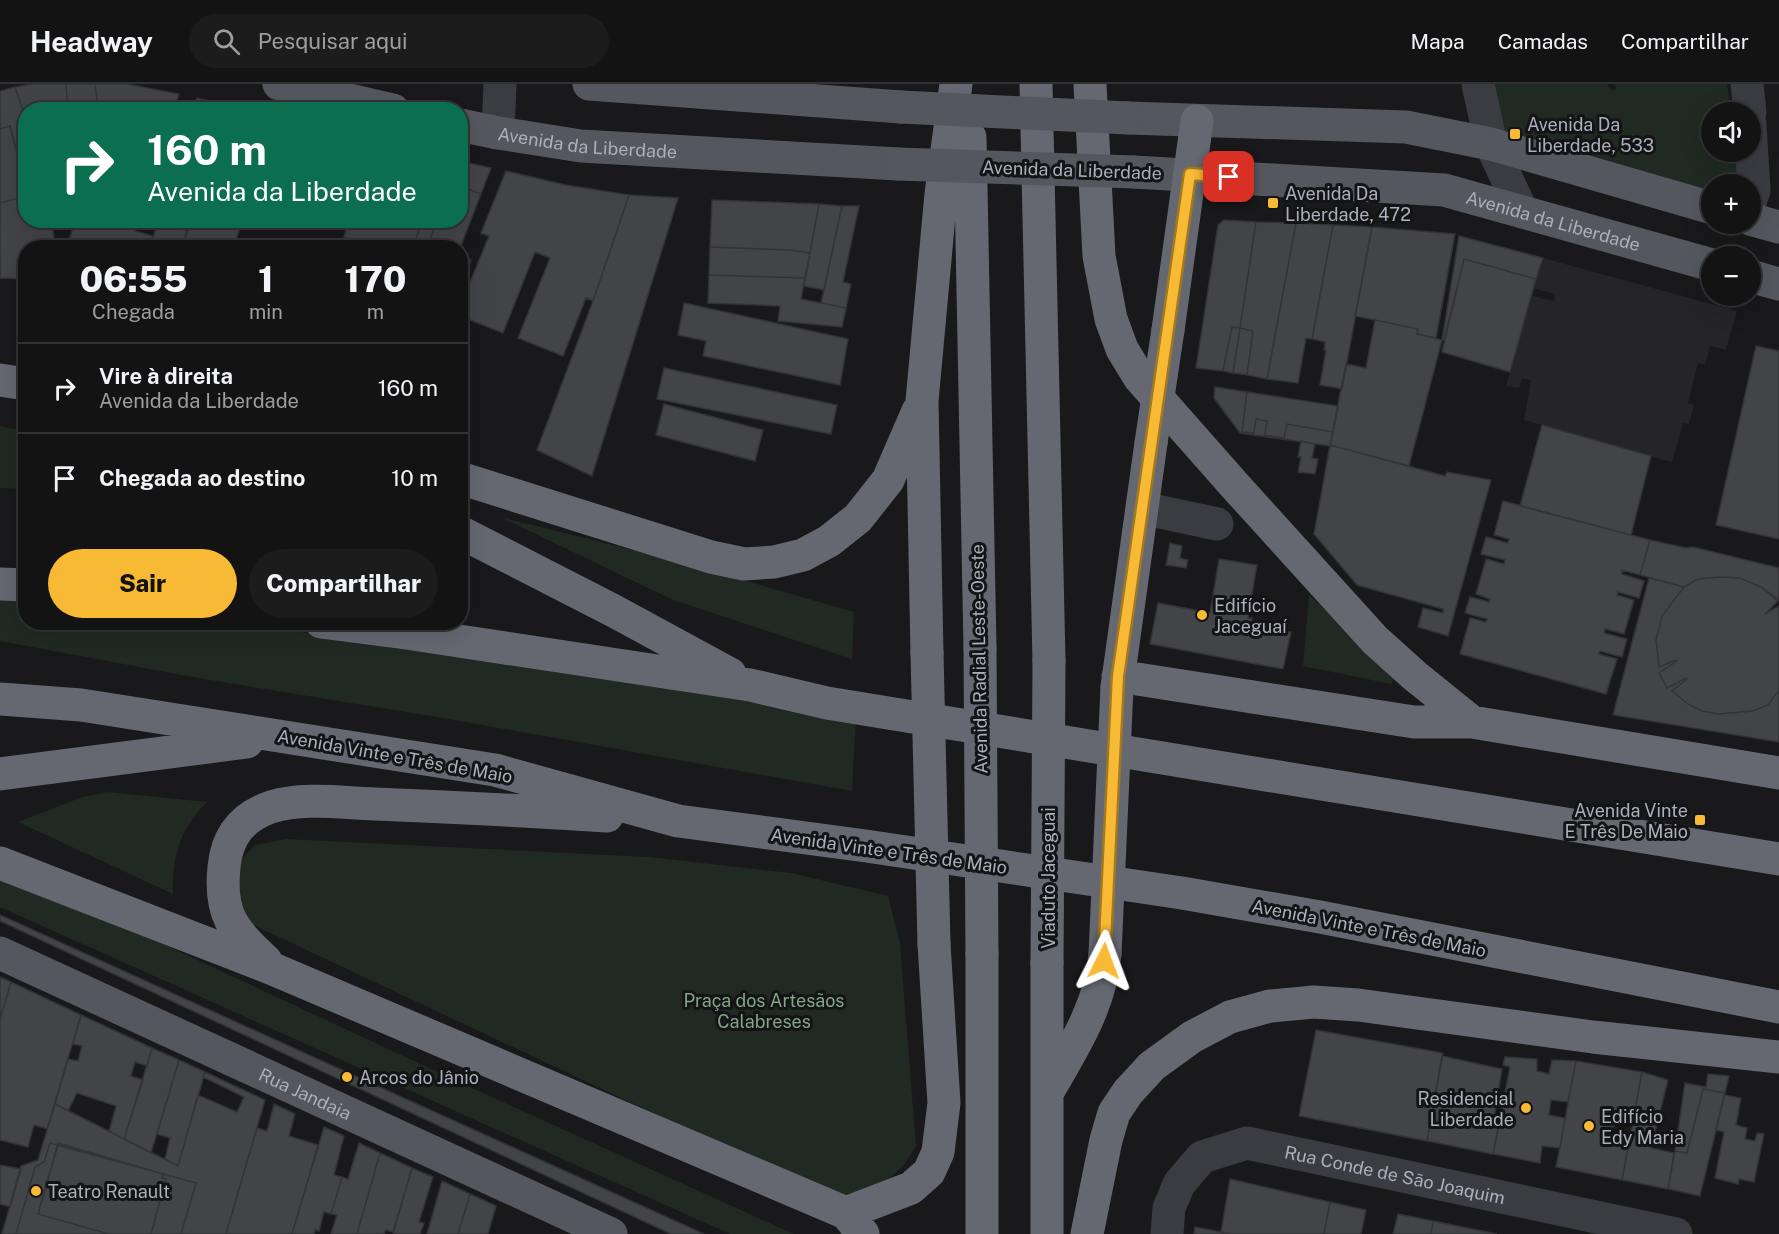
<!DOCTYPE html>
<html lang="pt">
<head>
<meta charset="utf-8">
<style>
  :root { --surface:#131314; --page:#1c1c1d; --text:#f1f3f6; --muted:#9d9ea0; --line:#323234; --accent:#f8ba34 }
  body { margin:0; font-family:"Public Sans",sans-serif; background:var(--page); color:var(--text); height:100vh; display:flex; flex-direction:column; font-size:22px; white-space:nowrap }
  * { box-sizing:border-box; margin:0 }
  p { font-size:20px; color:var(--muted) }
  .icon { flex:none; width:33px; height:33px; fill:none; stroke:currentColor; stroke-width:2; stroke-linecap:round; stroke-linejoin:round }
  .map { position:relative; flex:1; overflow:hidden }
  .details { position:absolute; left:18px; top:156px; width:450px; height:390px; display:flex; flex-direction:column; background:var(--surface); border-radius:24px; box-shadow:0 6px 24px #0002,0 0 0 2px var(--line) }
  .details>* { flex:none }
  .banner { position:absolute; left:18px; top:18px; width:450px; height:126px; border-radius:24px; box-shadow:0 6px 24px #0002,0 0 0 2px var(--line); background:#0b6e4f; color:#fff; overflow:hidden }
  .tools { position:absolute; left:1701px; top:18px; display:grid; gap:12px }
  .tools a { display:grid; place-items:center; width:60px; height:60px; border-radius:50%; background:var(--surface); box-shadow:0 6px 24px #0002,0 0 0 2px var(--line); font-size:30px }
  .pin { position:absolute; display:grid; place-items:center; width:51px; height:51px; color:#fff; margin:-26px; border-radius:12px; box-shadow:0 3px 9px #0006 }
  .me { position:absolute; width:66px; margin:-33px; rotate:3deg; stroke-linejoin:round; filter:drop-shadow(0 0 4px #0008) }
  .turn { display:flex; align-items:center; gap:21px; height:126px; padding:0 30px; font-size:27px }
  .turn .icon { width:78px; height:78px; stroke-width:2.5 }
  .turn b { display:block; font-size:42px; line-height:51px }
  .eta { display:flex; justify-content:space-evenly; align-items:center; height:102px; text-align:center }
  .eta b { font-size:36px; font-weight:800; line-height:42px }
  .action { display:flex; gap:12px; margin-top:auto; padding:12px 30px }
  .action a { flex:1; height:69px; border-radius:36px; background:var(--accent); color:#111; font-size:24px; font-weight:800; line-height:69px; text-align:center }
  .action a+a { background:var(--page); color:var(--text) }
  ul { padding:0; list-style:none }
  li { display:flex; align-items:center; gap:18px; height:90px; padding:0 30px; border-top:2px solid var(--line) }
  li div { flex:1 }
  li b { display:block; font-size:22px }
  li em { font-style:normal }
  header { display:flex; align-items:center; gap:36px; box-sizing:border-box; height:84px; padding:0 30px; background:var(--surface); border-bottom:2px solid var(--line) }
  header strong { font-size:28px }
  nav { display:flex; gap:33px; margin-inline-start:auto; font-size:21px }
  .search { width:420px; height:54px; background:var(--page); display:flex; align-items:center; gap:15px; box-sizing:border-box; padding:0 21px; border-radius:33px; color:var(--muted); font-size:22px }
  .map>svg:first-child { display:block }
</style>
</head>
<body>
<header>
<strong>Headway</strong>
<div class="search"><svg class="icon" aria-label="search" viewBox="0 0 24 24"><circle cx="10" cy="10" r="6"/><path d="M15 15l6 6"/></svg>Pesquisar aqui</div>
<nav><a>Mapa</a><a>Camadas</a><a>Compartilhar</a></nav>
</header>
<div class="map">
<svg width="1779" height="1150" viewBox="0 0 1779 1150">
  <rect width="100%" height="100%" fill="#19191b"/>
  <path fill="#252528" d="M1543,174L1737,227L1726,266L1710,262L1705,281L1698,279L1688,319L1694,321L1689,340L1683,339L1672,378L1524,336L1531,296L1522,294L1519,304L1506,302L1532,212L1554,217L1555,210L1533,204Z"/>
  <path fill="#202922" d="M1484,0H1607L1610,5L1616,6L1615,0H1727L1732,28H1712V68H1737L1736,100H1712L1711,108L1501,51Z
    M0,342L25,347V405L0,404Z
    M500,433L677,477L854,528L852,575L673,516Z
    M0,503L25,506L26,538L243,539L856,634L852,707L443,634L198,594L0,557Z
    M1309,511L1398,591L1391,600L1303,582Z
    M108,708L207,718C180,745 172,772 173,810L18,738L82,713Z
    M286,755L649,773L791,789L888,812L900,859L916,1062L904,1081L881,1102L844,1115L791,1094L245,837L233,785L255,761Z
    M0,784L472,1004L794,1150H730L0,823Z"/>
  <path fill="#434448" stroke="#333337" stroke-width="1.5" d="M32,0H66L68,26H26V35L15,3Z
    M66,0H95L98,26H68Z
    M95,0H127L179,10L174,26H98Z
    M15,3L26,35V72L18,74L10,42L0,45V7Z
    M197,14L228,21L226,26H194Z
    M228,21L245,26H226Z
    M10,42L26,101V112L0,119V45Z
    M460,77L491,84L481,110L460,102Z
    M506,87L566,101L629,111L593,217L586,214L563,272L518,254L550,174L535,168L503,249L460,232V223L489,152L481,149Z
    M460,102L481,110L460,164H427L437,136H460Z
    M629,111L678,114L592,392L537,366L593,217Z
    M26,112V136H52L55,164H26V195L0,194V119Z
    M712,116L819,120L810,169L790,166L710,163Z
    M819,120L842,122L824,206L804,202Z
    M842,122H859L843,198L851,200L846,224L821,219Z
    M75,136H139L135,147L153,152L150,164H67Z
    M158,136H191L187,147Z
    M191,136H242L235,160L246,164H182Z
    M349,136H422L413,164H375L344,153Z
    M422,136H437L427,164H413Z
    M1224,136L1256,138L1240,244L1232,243L1223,287L1196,284L1218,141Z
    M158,137L187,147L182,164H150Z
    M1256,138L1296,139L1267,295L1247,291L1253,247L1240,244Z
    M1296,139L1333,141L1312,255L1306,254L1298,299L1267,295Z
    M1333,141L1372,143L1342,305L1320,301L1326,266H1324L1325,258L1312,255Z
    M1372,143L1455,150L1436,254L1417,250L1418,245L1355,232Z
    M1459,152L1543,174L1536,195L1464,175L1444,256H1442Z
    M344,153L375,164H341Z
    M710,163L790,166L810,169L805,194L709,191Z
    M460,171L471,176L460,203Z
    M1464,175L1536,195L1510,288L1442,268Z
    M709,191L805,194L801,215L846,224L842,243L778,237L780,222L708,219Z
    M684,219L848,255L840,301L703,272L706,257L678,251Z
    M1375,236L1418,245L1417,250L1442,256L1409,382L1330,361L1346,280L1366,284Z
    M1232,243L1240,244L1233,289L1223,287Z
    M1240,244L1253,247L1247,291L1233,289Z
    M1756,262L1779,267V455L1716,441Z
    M664,284L837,321L831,350L657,315Z
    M1215,303L1247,308L1242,348L1254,349L1256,335L1267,337L1265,351L1284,354L1287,340L1333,348L1330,362L1240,349L1214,314Z
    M1247,308L1338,322L1333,348L1287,340L1284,354L1265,351L1267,337L1256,335L1254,349L1242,348Z
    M664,320L763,346L755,377L656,351Z
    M1542,341L1651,372L1631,451L1520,422Z
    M1301,357L1315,360L1312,374L1318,375L1315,390L1298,388L1301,373H1298Z
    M1330,361L1445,392L1447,388L1491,396L1448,552L1418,543L1423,524L1443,529V525L1357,501L1314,450Z
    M1503,417L1650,456L1640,491L1622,486V490L1644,497L1639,514L1618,508L1617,511L1634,516L1624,550L1605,545L1604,549L1627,555L1622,573L1600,567L1599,570L1617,575L1606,610L1460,570L1470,534L1486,538L1487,535L1465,529L1470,513L1489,518L1490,515L1476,510L1486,475L1504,480L1505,476L1481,470L1486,453L1508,459L1509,455L1494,451Z
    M1650,456L1686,464L1693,463L1779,484V516L1761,503L1740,494L1719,493L1698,495L1684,503L1640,491Z
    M1170,459L1182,462L1180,474L1188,476L1186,484L1166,481Z
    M1219,475L1257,481L1248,534H1252L1251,541L1291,548L1283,585L1150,560L1158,519L1210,529Z
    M1719,493L1740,494L1761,503L1778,517L1765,530L1779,522V606L1768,621L1753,627L1718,630L1702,627L1688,620L1672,607L1687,595L1686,594L1667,604L1659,589L1677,577L1676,576L1659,583L1656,556L1662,532L1684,503L1698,495Z
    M1649,494L1684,503L1662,532L1656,556L1659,583L1676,576L1677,577L1659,589L1667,604L1686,594L1687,595L1672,607L1688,620L1702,627L1718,630L1753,627L1768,621L1779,606V658L1613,631Z
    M0,831L704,1150H671L0,837Z
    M0,893L11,898L0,935Z
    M11,898L81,931L47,1045L34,1041L28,1063L0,1056V935Z
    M81,931L152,964L147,982L135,978L131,992L143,996L124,1055L109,1047L116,1022L77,1009L68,1027L55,1020L68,975L78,977L82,962L73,960Z
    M1316,946L1443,969L1427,1057L1299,1032Z
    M152,964L179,976L151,1069L124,1055Z
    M1442,972L1502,985L1493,1040L1499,1041L1493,1070L1427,1057Z
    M1505,973L1537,975V987L1549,990L1552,976L1576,977L1568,1018L1551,1016L1549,1031L1565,1034L1560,1064L1542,1062L1540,1079L1493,1070L1510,983L1503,981Z
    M179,976L205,988L178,1082L165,1075L170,1054L157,1050Z
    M1576,977L1642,988L1634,1032L1617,1028L1612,1050L1630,1053L1622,1096L1556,1083Z
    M205,988L265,1016L226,1150H181L196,1099L50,1059L44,1078L35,1083L16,1150H2L21,1082L38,1076L55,1020L178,1082L198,1011L237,1028L244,1013L203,993Z
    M1642,988L1668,996L1651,1064L1674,1069L1668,1105L1622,1096Z
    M1708,990L1729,992L1725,1009L1703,1005L1687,1069L1675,1067L1685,999L1706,1003Z
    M1703,1005L1725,1009L1700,1112L1668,1105L1675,1067L1687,1069Z
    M1724,1011L1741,1014L1736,1041L1747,1044L1745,1055L1755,1057L1757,1049L1764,1050L1754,1098L1739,1095L1738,1100L1715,1094L1724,1048L1716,1046Z
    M274,1020L295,1030L289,1052L318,1061L292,1150H226L257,1044L267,1047Z
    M324,1043L344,1052L334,1091L342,1093L331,1130L324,1128L319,1147L315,1146L314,1150H292Z
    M50,1059L58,1061L38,1130L109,1150H16L35,1083L44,1078Z
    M58,1059L163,1090L162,1094L166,1095L151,1150H109L38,1130Z
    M359,1059L380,1069L357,1150H333L331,1149L337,1131L331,1130L342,1093L348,1095Z
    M380,1069L412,1084L393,1148L386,1146L384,1150H357Z
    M0,1081L21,1085L10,1123L0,1120Z
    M412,1084L433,1093L419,1138L424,1139L420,1150H393Z
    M163,1090L196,1099L181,1150H151L166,1095L162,1094Z
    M1230,1095L1330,1118L1324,1150H1232L1221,1148Z
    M442,1097L470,1110L458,1150H427Z
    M470,1110L496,1122L488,1150H458Z
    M1330,1118L1366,1126L1361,1150H1324Z
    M1398,1130L1433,1137L1431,1150H1393Z
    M1433,1137L1497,1150H1431Z
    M1195,1143L1221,1148L1232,1150H1194Z"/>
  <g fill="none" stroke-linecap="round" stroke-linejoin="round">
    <g stroke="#3b3c42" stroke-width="33">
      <path d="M1478,0L1491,60L1522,128"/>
      <path d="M1747,0L1750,28"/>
      <path d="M1750,40L1754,106L1750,118"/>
      <path d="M498,49L500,0"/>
      <path d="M1142,424L1217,440"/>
      <path id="s1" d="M1167,1150L1169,1124L1179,1100L1202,1073L1247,1059L1676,1150"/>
    </g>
    <g stroke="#55575f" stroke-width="33">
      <path d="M279,0L393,26"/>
      <path d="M589,0L901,23"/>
      <path d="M1128,34L1406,43L1491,60L1712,124"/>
      <path id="s2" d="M460,41L498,49L581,62L898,80"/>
      <path id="s3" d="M1134,88L1444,106L1712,181"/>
      <path d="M1750,135L1779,143"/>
      <path d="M1750,192L1779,200"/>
      <path id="s4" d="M0,869L611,1150"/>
    </g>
    <path stroke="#656871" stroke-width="33" d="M1036,0L1049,577
      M1090,0L1099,172L1111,235L1122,265L1139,293L1237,404L1375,556L1415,592L1472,638
      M970,53L980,564
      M1168,246L1197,37
      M0,296L26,300
      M460,394L711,473L744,480L774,478L803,471L829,457L858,434L888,396L918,327
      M460,448L614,527L730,590
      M0,500L26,501
      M321,538L406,549L750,601L827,619L1779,775
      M927,569L922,317L941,110L956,0
      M1118,592L1414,638H1472L1779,689
      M1117,603L1151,359
      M0,615L81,621L495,686L678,737L866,762L1182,809L1320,833L1779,923
      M0,690L247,658
      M0,779L273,885L846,1129L863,1150
      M982,870V1150
      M266,877C233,846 219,831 224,783C227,752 242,733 271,723C303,713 342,719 375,720C453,723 530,727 607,732
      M1047,1009C1072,966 1101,921 1105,870
      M846,1129L911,1104L929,1088L938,1068L944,1019L934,860
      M1047,1150V879
      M1087,1150L1106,1056L1114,1029L1128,1008L1152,982L1192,953L1230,933L1270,922L1314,918L1358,921L1593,953L1779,973"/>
    <path stroke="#55575f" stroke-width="33" d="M901,23L1128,34
      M898,80L1134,88"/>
    <path stroke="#656871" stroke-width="33" d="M1151,359L1168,246
      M980,564L982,870
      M927,569L934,860
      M1105,870L1117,603
      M1047,879L1049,577"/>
  </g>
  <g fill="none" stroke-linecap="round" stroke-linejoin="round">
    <defs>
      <path id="route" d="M1104,877L1118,592L1190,90L1229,93"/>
    </defs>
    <use href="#route" stroke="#a17922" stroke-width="15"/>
    <use href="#route" stroke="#f8ba34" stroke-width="10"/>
  </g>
  <g fill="#f8ba34" stroke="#141416" stroke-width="2">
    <rect x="1509" y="44" width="12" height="12" rx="3"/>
    <rect x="1267" y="113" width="12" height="12" rx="3"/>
    <circle cx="1202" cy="531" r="6"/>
    <rect x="1694" y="730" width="12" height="12" rx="3"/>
    <circle cx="347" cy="993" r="6"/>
    <circle cx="1526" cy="1024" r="6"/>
    <circle cx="1589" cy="1042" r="6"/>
    <circle cx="36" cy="1107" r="6"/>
  </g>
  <g text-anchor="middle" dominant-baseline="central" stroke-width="6" stroke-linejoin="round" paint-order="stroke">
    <g font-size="18" fill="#abafbb" stroke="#141416" text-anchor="start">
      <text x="1527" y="40">Avenida Da<tspan x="1527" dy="21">Liberdade, 533</tspan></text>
      <text x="1285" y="109">Avenida Da<tspan x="1285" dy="21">Liberdade, 472</tspan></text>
      <text x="1214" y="521">Edifício<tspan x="1214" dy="21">Jaceguaí</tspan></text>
      <text x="1688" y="726" text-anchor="end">Avenida Vinte<tspan x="1688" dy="21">E Três De Maio</tspan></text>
      <text x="359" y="993">Arcos do Jânio</text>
      <text x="1514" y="1014" text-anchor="end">Residencial<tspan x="1514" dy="21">Liberdade</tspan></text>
      <text x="1601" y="1032">Edifício<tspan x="1601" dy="21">Edy Maria</tspan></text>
      <text x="48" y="1107">Teatro Renault</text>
    </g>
    <g font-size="18" fill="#abafbb" stroke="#141416">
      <text stroke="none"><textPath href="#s2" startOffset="129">Avenida da Liberdade</textPath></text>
      <text transform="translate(1072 86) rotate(2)">Avenida da Liberdade</text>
      <text stroke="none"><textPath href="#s3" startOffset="424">Avenida da Liberdade</textPath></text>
      <text transform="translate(979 575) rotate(-91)">Avenida Radial Leste-Oeste</text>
      <text transform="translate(395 672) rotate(10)">Avenida Vinte e Três de Maio</text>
      <text transform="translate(889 767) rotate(8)">Avenida Vinte e Três de Maio</text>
      <text transform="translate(1048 794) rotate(-90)">Viaduto Jaceguai</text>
      <text transform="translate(1369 844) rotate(11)">Avenida Vinte e Três de Maio</text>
      <text stroke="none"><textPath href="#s4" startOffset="336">Rua Jandaia</textPath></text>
      <text stroke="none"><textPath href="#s1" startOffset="286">Rua Conde de São Joaquim</textPath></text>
    </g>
    <g font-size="18" fill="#81a684" stroke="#141416">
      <text x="764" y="916">Praça dos Artesãos<tspan x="764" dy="21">Calabreses</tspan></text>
    </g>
  </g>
</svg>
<div class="tools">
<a><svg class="icon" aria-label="sound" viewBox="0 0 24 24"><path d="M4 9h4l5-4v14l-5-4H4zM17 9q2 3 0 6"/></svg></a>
<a>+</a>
<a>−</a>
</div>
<div class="pin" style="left:1229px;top:93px;background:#d93025"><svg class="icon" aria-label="arrive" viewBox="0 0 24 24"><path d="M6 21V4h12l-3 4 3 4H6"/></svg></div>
<svg class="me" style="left:1104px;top:877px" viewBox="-20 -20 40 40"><path d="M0-17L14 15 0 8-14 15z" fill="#f8ba34" stroke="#fff" stroke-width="4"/></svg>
<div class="banner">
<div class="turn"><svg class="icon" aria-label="right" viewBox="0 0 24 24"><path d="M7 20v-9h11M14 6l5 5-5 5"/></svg><div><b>160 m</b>Avenida da Liberdade</div></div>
</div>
<section class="details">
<div class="eta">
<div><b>06:55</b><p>Chegada</p></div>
<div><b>1</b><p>min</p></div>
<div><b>170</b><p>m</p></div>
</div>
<ul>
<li><svg class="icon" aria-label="right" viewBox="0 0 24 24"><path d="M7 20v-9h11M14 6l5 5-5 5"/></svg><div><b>Vire à direita</b><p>Avenida da Liberdade</p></div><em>160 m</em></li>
<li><svg class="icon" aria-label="arrive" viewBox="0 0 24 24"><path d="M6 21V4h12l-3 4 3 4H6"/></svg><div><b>Chegada ao destino</b></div><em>10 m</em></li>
</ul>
<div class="action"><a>Sair</a><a>Compartilhar</a></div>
</section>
</div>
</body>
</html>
